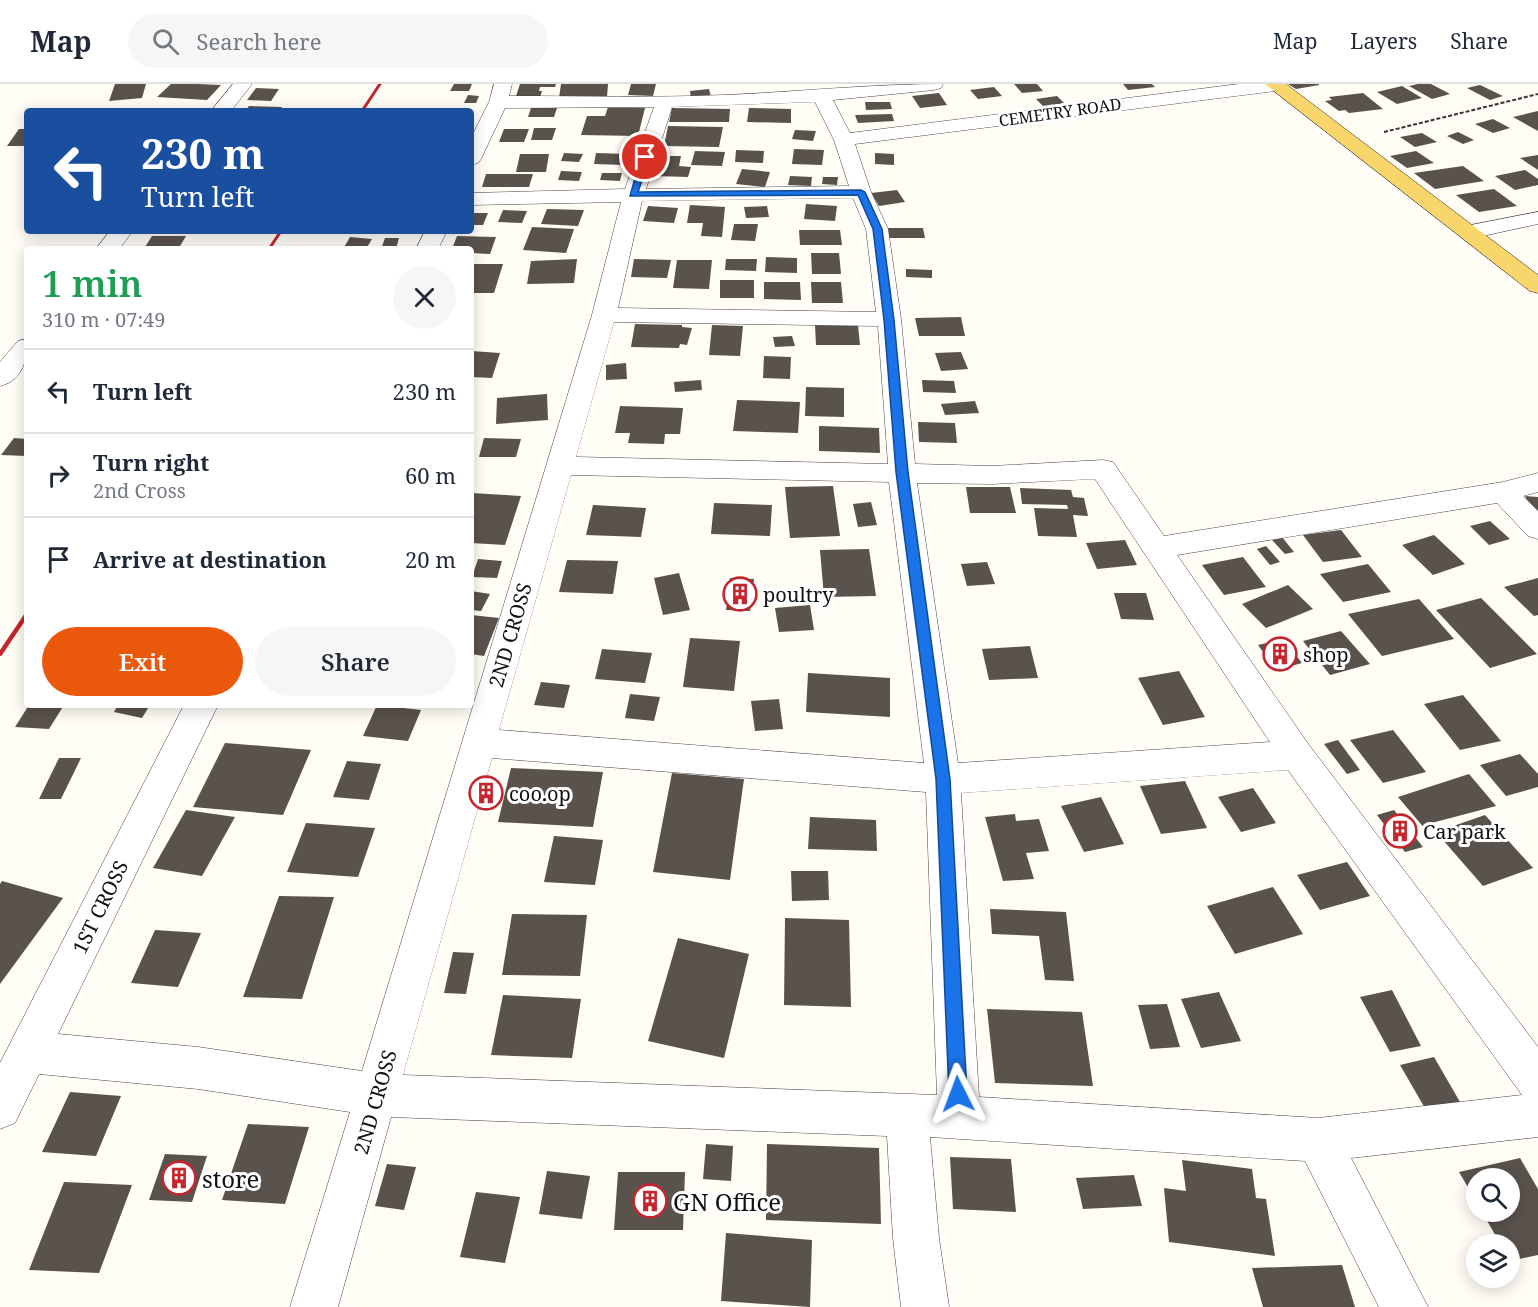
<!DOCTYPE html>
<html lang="en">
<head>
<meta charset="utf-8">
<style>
  :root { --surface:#fff; --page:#f6f6f7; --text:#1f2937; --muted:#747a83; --line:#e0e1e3; --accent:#ea580c }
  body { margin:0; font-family:"Noto Serif",serif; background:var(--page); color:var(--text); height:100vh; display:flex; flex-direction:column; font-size:22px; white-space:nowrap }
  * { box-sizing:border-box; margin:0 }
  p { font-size:20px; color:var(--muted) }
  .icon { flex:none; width:33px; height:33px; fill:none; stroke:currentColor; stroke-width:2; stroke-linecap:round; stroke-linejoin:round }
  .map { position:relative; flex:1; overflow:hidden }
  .details { position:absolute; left:24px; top:162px; width:450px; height:462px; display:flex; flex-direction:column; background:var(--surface); border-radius:6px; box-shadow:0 3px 15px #0003 }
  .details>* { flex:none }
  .hud { position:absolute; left:24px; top:24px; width:450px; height:126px; border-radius:6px; box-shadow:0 3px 15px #0003; background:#1a4fa0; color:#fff; overflow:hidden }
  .tools { position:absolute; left:1466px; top:1084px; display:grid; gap:12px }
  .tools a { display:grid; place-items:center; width:54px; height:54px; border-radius:50%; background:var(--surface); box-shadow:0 3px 15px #0003; font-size:30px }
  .pin { position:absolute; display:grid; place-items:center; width:51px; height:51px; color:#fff; margin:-26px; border:3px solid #fff; border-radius:50%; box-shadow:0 2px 6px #0007 }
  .me { position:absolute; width:66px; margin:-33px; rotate:357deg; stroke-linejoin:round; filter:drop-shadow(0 0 4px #0008) }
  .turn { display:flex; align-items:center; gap:21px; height:126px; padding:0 18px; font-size:27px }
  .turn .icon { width:78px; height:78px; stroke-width:2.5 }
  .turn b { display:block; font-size:42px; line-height:51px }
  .round { display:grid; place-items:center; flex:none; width:63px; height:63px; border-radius:32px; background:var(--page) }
  .summary { display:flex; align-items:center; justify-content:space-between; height:102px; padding:0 18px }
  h1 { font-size:36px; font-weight:600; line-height:45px; color:#1e9e55 }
  .action { display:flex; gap:12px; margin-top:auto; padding:12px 18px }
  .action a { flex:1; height:69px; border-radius:36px; background:var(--accent); color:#fff; font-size:24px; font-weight:600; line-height:69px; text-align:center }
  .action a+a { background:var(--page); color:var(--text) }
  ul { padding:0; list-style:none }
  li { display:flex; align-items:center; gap:18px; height:84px; padding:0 18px; border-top:2px solid var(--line) }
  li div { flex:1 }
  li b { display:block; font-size:22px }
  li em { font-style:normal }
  header { display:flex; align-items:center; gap:36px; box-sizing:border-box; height:84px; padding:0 30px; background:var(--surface); border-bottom:2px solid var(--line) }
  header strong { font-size:28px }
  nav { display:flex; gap:33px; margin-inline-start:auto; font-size:21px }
  .search { width:420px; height:54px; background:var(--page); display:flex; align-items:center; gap:15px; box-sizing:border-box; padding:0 21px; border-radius:33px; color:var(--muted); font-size:22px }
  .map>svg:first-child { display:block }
</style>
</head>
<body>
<header>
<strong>Map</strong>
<div class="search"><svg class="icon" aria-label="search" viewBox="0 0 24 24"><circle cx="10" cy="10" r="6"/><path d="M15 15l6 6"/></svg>Search here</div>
<nav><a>Map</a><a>Layers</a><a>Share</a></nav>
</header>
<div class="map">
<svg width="1538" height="1223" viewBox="0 0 1538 1223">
  <rect width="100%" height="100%" fill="#fffdf5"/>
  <path fill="#5a524d" d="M115,0H146L142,14L109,17Z
    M171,0H198L221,1L207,16L157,13Z
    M454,0H472L469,7H450Z
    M520,0H556L555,3H540L539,7H542L540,14L515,15Z
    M561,0H608L607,13L559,14Z
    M631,0H656L653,12L628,11Z
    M1014,0H1037L1043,7L1022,9Z
    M1123,0H1152L1155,3L1128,6Z
    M1288,0H1319V1L1296,5Z
    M1418,0H1431L1450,10L1432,15L1409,2Z
    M1480,1L1503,12L1490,16L1467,4Z
    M1402,2L1422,14L1397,20L1377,8Z
    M994,3L1002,12L978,15L970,6Z
    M256,4L279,5L271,17L247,16Z
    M709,5L711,13L691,15L690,7Z
    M939,9L947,21L920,24L912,12Z
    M1363,9L1383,25L1349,29L1345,26L1339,27L1325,17L1332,16L1329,13Z
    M468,11L479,12L476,19H464Z
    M1057,12L1065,20L1044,23L1036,15Z
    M865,18H890L892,25L866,26Z
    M249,22L282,23L279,27H245Z
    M608,23L645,24L638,52L581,51L587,32H605Z
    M531,24H557L554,33H528Z
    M672,24L730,25L729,38H669Z
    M749,24L791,25V39L747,38Z
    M1538,27V47L1513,33Z
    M892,30L894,37L858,39L855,31Z
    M1493,35L1510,44L1493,49L1475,40Z
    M668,42L723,43L719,63L664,62Z
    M534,44H556L552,56H531Z
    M19,45H27V62H7Z
    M504,45H529L524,58H499Z
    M795,46L816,47L813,57L792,55Z
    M1458,48L1474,56L1463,60L1447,52Z
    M1422,49L1437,58L1415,63L1400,53Z
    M794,65L824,66L822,81L792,80Z
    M736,66L764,67L763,79L735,78Z
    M695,67L725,68L722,82L691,81Z
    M1416,67L1434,79L1407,84L1390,72Z
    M564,69L583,70L579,78L561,77Z
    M596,69L627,70L624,81L594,80Z
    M875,69L894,70V81L875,80Z
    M520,70H549L546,88H516Z
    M1538,71V86L1520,74Z
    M660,72H681L679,82L691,83L688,93L654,92Z
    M1463,82L1484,97L1435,105L1414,89Z
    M742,85L770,88L765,103L736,100Z
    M1525,86L1538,95V101L1515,106L1495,92Z
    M561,87L582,88L579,97L558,96Z
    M602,89H622L620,97L600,96Z
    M486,90H533L529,103H482Z
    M790,92L812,93L811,102L788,101Z
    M823,93H838L837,101L822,100Z
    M1494,105L1517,122L1479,128L1456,111Z
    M897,106L905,118L879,122L871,109Z
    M806,120L837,122L835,137L804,135Z
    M690,121L725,123L722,153L701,152L703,139H687Z
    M648,122L678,124L674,139L643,137Z
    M767,122L769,133L746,134L744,123Z
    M547,125L584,126L578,142L541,140Z
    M503,126L527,127L522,139L498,138Z
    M471,129H488L483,141H471Z
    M734,140H758L755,157L731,156Z
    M532,143L574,145L566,169L523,166Z
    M888,144H923L925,154H889Z
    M799,146H840L842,161H800Z
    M152,152H186L180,162L145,163Z
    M457,152L496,153L490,170L471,169V165H452Z
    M350,153L372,155L366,165H343Z
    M385,154H399L396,165H381Z
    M811,169H839L841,190H812Z
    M766,173L797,174V189L765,188Z
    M577,175L574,199L527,200L531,177Z
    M634,175L671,176L667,194L631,193Z
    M726,175H757L756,187L725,186Z
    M677,176H712L709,205L673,204Z
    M471,180H503L494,209H471Z
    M906,185L932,186V194L906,193Z
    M720,196H754V214H720Z
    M764,198H800L801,216L764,215Z
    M811,198H841L843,219H812Z
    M961,233L965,252H919L915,234Z
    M635,240L682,241V243L692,244L687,261L680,260L679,264L631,263Z
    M712,241L743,242L740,272L709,271Z
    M815,241H858L860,261H816Z
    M792,252L795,262L775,263L773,253Z
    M471,267L500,269L492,294L471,293Z
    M961,268L968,285L941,287L935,269Z
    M764,272L791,273L790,295L763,294Z
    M626,279L627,295L606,296V281Z
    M701,296L702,306L675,308L674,298Z
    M922,296L954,297L956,309L923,308Z
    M806,303L844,304V333L805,332Z
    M547,310L548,336L496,340L497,314Z
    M737,316L800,318L798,349L733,347Z
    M975,317L979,329L945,331L941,320Z
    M620,322L683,324L680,350H665L664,360L628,359L630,349H615Z
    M918,338L955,339L957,359L919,358Z
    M819,342L879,344L880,369L819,367Z
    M14,354L27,355V372L1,371Z
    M484,354L521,355L516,373H479Z
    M833,402L840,452L790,454L785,403Z
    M966,403H1010L1016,429H970Z
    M1020,404L1071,406L1073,413L1084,414L1088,432L1073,431L1077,453L1038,452L1034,424L1068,425L1067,421L1022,420Z
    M471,409L521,412L505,461L471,459Z
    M1525,412L1538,413V438Z
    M871,418L877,441L858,443L853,420Z
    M714,419L772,421L770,452L711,450Z
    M593,421L646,424L641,453L586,451Z
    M1490,437L1510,455L1489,461L1470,442Z
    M1341,446L1362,473L1323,478L1303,451Z
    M1434,451L1465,480L1433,491L1402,461Z
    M1282,453L1294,468L1285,470L1272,456Z
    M1125,456L1137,481L1097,485L1086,459Z
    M1266,462L1280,478L1270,481L1257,465Z
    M869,465L876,512L824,513L820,466Z
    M1243,473L1266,503L1224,511L1202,481Z
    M478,475L502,477L497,494L472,493Z
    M567,476L618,477L613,510L559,508Z
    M987,478L995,500L967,502L961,480Z
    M1368,480L1391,508L1343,518L1320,490Z
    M679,489L690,526L663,531L654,494Z
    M730,494L754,495L750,527L726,526Z
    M1538,494V531L1534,532L1504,503Z
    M1288,501L1313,525L1266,544L1242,520Z
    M471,507L490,510L481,527L471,526Z
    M1114,509H1146L1154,536L1121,535Z
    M1481,514L1537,570L1490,584L1436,526Z
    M1419,515L1454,555L1382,572L1348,530Z
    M810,521L814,546L779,548L775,524Z
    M471,531L499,534L484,572L471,570Z
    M1341,547L1370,580L1330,591L1303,557Z
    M690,554L740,557L734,607L683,603Z
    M1283,555L1302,579L1276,586L1258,561Z
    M1030,562L1038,594L989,596L982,565Z
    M602,565L652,569L645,599L595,595Z
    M1179,587L1205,633L1163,641L1138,594Z
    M808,589L890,594V633L806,628Z
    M541,598L570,601L564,624L534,621Z
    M630,610L660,613L654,637L625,634Z
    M1463,611L1501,657L1460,666L1424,620Z
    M779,615L783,645L755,647L751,617Z
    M29,621H64L49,645L15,643Z
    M118,621H150L142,634L114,628Z
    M377,621L421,626L408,657L363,652Z
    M1393,646L1426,688L1383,699L1350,656Z
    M1338,656L1360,686L1347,690L1324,660Z
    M225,659L311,666L283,731L193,723Z
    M1520,670L1538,690V703L1506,712L1480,681Z
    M59,674H81L61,715H39Z
    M347,677L381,680L369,716L333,713Z
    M511,684L603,688L593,743L498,738Z
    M672,689L744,695L730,796L653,788Z
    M1469,690L1496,722L1424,741L1425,745L1398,713Z
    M478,696L500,698L494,720L472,719Z
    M1185,697L1207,744L1161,750L1140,702Z
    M1253,704L1276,739L1241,748L1218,713Z
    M1101,713L1124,760L1084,768L1061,722Z
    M186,726L235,733L202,792L153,784Z
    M1394,726L1423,763L1405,768L1377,731Z
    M1015,730L1016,737L1039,735L1049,767L1026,769L1034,795L1003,797L985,733Z
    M1485,731L1533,784L1483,802L1436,748Z
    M810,733L876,736L877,767L808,765Z
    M306,739L375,744L358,793L287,788Z
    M554,752L603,756L595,801L544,798Z
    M1347,778L1370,812L1320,826L1297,791Z
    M791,787H828L829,816L792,817Z
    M2,797L63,814L0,900V800Z
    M1273,803L1303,850L1235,870L1207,822Z
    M279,812L334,813L302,915L243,913Z
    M990,825L1066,828L1074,897L1045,896L1039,852L992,850Z
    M512,830L587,831L580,892L502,891Z
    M785,834L849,836L851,923L784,921Z
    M155,846L201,849L178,903L131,899Z
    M678,854L749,870L724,974L648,957Z
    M453,868L474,869L466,910L444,909Z
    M1392,906L1421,962L1390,968L1360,913Z
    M1219,908L1241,957L1201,964L1181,915Z
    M503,911L581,915L572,974L491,971Z
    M1167,920L1180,963L1150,965L1138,921Z
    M987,925L1082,928L1093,1002L995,999Z
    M1434,973L1460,1018L1426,1026L1400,981Z
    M70,1008L121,1012L96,1072L42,1068Z
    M248,1040L309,1043L285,1120L222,1116Z
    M706,1060L733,1062L731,1097L703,1095Z
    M767,1060L879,1064L881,1140L766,1136Z
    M165,1070L207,1072L192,1118L149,1116Z
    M950,1073L1011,1075L1016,1128L953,1125Z
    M1520,1074L1538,1105V1171L1510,1177L1509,1161H1501L1482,1128H1509V1095H1476V1117L1459,1088Z
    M1182,1076L1252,1085L1256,1114L1266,1115L1275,1172L1169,1158L1164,1104L1186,1107Z
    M387,1080L416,1083L404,1126L375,1122Z
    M547,1087L590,1092L582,1135L539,1130Z
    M618,1088H685L683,1146H614Z
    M1134,1091L1142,1122L1083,1125L1076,1094Z
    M64,1098L132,1101L99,1189L29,1186Z
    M476,1108L520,1113L505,1179L460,1173Z
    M726,1149L812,1156L810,1223L721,1217Z
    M1342,1181L1355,1223H1263L1252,1184Z"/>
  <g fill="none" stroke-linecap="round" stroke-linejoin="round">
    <defs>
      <path id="minor" d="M233,0H252L231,27H211Z
        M494,0H512L509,12C580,12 653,14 724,11C797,8 870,0 943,0L941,4L934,6L833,16L850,49L1239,0H1284L1282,5L1275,7L855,60L871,108L888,145L901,235L915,380L992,382L1103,376L1113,378L1164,452L1503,398L1538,389V408L1523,412L1538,427V455L1528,452L1497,419L1177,471L1309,661L1538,963V1053L1351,1074L1428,1223H1379L1305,1077L930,1053L939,1154L949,1223H901L893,1154L887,1052L391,1033L338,1223H290L350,1028L198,1005L39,990L15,1039L0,1045V979L184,621H218L58,950L198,963L362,987L592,231L621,118L471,121V109L625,105L654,23L505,24L481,75L478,79L471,81V54L489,18ZM815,18L834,56L849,102L646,105L672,23ZM853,114L866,145L876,228L618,224L642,117ZM614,238L878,242L888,380L576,373ZM571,391L889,398L924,679L499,646ZM1095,395L1270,658L958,679L917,399L992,400ZM492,674L926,708L937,1011L403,991ZM1288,686L1522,1011L1318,1034L979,1013L961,709Z
        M1538,128V140L1469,155L1461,153L1458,148L1461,143Z
        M110,147H133L119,165H96Z
        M425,147H447L438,165H416Z
        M27,255C27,275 24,296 0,302V278L18,257Z"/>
      <path id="major" d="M1265,0H1286L1538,191V209L1530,207Z"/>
    </defs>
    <use href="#minor" stroke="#444" stroke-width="1"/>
    <use href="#major" stroke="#222" stroke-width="1"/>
    <path stroke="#333" stroke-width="2" stroke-dasharray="4 2" stroke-linecap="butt" d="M1384,48L1538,10"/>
    <use href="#minor" fill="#fff" fill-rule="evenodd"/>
    <use href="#major" fill="#f9d66b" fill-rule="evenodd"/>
    <path stroke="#c4262e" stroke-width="3" d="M362,27L380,0
      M269,165L281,147"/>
    <path stroke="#c4262e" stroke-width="4.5" d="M0,570L27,530"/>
  </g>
  <path fill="#1a73e8" stroke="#114b97" stroke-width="1.5" d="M645,71L650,73L638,108L861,106L865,108L882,145L894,236L908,388L950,695L967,1010L964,1017L958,1019L952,1017L949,1010L936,695L896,388L884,236L873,145L858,111L630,112L641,73Z"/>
  <defs>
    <symbol id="building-ring" viewBox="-11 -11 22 22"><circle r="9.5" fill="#fff" stroke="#c4262e" stroke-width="1.5"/><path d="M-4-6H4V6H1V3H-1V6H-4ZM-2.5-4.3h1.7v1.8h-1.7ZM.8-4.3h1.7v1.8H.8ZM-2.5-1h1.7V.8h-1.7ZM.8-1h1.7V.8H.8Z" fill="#c4262e"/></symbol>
  </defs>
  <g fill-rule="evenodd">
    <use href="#building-ring" x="721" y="491" width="38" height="38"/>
    <use href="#building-ring" x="1261" y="551" width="38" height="38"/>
    <use href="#building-ring" x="467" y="690" width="38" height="38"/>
    <use href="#building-ring" x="1381" y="728" width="38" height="38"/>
    <use href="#building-ring" x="160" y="1075" width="38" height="38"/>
    <use href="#building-ring" x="631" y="1098" width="38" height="38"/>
  </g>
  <g text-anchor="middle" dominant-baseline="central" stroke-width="6" stroke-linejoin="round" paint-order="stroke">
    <g font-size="16" fill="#111" stroke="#fff">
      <text transform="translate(1060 28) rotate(-8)">CEMETRY ROAD</text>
    </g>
    <g font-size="20" fill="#111" stroke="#fff" text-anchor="start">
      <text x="763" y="510">poultry</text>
      <text x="1303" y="570">shop</text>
      <text x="509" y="709">coo.op</text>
      <text x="1423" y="747">Car park</text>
    </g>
    <g font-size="20" fill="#111" stroke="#fff">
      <text transform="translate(510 551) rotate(-74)">2ND CROSS</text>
      <text transform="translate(100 823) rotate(-64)">1ST CROSS</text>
      <text transform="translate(375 1018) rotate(-74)">2ND CROSS</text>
    </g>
    <g font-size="24" fill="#111" stroke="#fff" text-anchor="start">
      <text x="202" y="1094">store</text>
      <text x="673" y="1117">GN Office</text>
    </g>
  </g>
</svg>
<div class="tools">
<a><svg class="icon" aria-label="search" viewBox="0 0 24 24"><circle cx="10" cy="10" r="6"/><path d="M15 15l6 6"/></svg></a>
<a><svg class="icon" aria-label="layers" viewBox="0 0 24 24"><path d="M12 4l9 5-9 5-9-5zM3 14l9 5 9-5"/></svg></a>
</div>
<div class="pin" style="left:645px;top:73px;background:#d93025"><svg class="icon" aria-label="arrive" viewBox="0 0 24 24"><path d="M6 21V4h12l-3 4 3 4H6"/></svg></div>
<svg class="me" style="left:958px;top:1010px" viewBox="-20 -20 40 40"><path d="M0-17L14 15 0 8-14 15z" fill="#1a73e8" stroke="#fff" stroke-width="4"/></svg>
<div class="hud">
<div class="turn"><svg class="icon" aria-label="left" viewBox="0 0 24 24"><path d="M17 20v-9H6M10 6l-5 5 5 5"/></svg><div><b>230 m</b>Turn left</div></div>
</div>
<section class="details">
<div class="summary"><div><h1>1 min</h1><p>310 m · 07:49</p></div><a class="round"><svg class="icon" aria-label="close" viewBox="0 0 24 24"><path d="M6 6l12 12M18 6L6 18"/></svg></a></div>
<ul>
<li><svg class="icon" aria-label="left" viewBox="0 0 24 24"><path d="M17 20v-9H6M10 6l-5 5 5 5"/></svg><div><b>Turn left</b></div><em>230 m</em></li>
<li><svg class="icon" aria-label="right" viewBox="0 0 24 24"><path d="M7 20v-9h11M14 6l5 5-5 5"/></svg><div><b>Turn right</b><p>2nd Cross</p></div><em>60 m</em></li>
<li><svg class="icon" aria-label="arrive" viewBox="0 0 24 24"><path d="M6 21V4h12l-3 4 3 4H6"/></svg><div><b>Arrive at destination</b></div><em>20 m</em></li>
</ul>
<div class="action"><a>Exit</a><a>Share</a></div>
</section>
</div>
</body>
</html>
